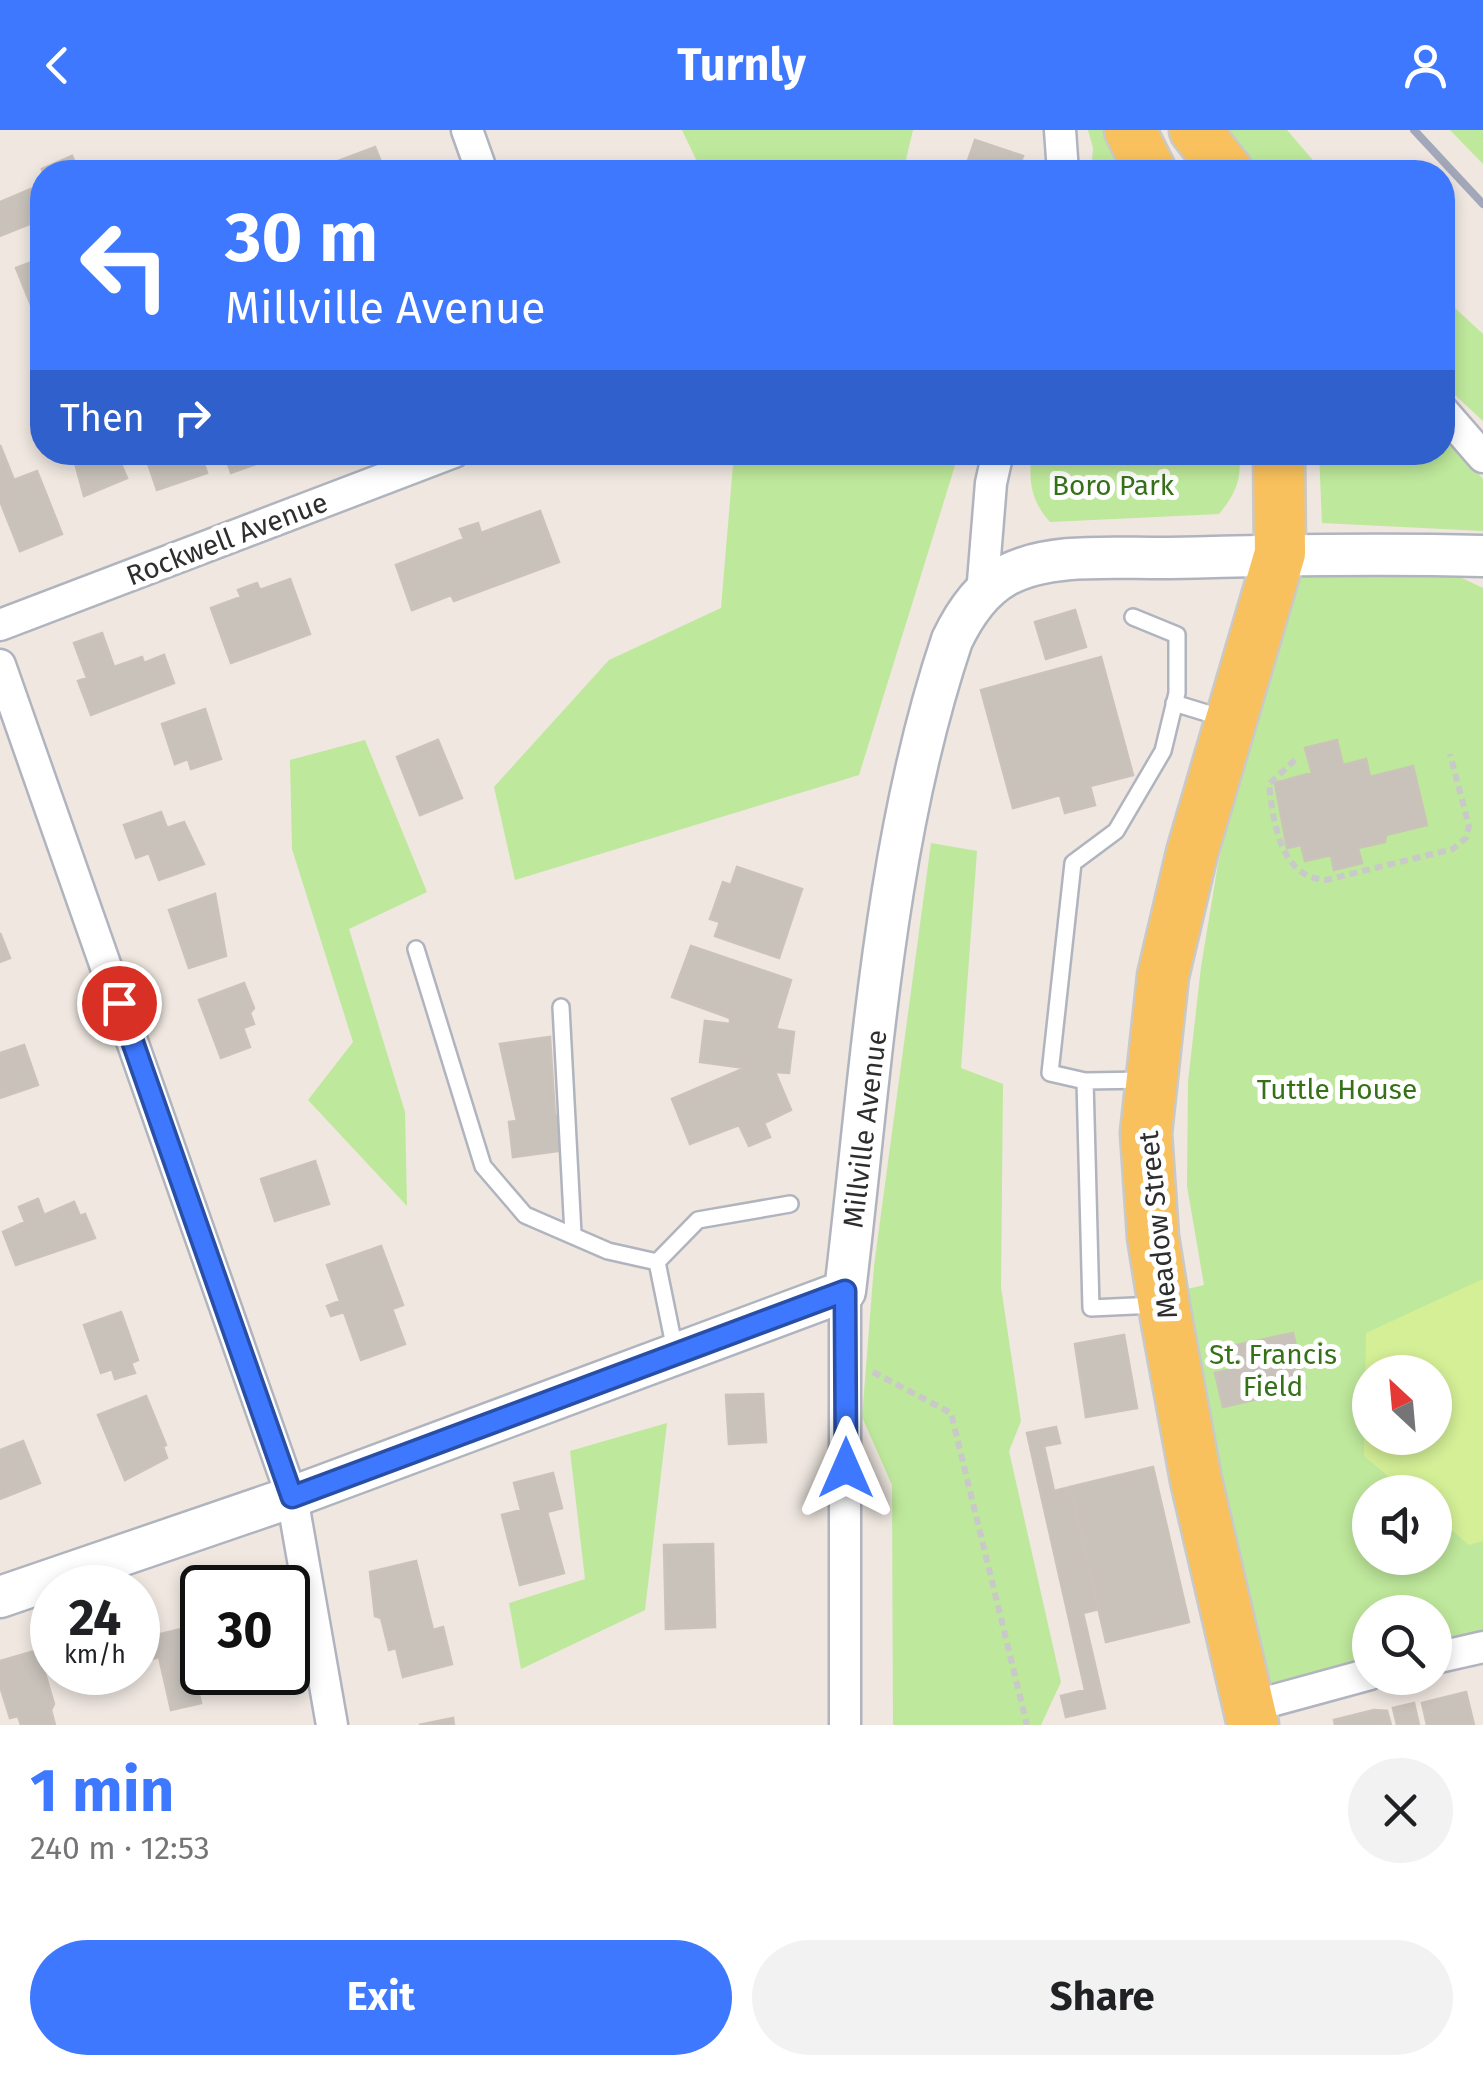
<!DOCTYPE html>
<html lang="en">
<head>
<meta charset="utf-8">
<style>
  :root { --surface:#fff; --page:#f2f2f2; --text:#202124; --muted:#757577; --accent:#3d78ff }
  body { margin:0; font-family:"Fira Sans",sans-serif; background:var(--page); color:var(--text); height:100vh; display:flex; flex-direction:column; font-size:38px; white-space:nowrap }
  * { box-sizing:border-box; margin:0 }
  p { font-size:32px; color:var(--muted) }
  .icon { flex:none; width:55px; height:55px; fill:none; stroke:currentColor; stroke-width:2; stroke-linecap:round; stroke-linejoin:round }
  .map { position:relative; height:1595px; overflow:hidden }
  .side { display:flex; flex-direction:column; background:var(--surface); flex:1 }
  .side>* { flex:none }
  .hud { position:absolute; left:30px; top:30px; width:1425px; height:305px; border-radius:40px; box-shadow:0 5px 15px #0003; background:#3d78ff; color:#fff; overflow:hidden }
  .needle { width:65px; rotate:334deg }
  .tools { position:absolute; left:1352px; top:1225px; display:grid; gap:20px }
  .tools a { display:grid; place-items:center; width:100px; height:100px; border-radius:50%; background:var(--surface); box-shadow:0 5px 15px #0003; font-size:50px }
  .speed { position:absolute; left:30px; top:1435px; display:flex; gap:20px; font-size:50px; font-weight:700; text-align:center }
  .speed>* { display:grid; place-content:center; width:130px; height:130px; border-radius:50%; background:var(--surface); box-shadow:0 5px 15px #0003; line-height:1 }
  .speed small { font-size:25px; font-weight:400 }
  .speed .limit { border:5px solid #111; border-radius:15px; background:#fff; color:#111 }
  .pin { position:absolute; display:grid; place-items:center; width:85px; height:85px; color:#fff; margin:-42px; border:5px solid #fff; border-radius:50%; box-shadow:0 2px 10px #0007 }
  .me { position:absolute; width:110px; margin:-55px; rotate:0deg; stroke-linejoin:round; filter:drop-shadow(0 0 8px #0008) }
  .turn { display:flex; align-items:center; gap:35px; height:210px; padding:0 30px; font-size:45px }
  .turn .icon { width:130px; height:130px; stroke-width:2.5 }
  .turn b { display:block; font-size:70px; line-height:85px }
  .then { display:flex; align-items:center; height:95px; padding:0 30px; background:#0003; gap:20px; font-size:38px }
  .round { display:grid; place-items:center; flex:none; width:105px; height:105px; border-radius:52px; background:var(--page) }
  .overview { display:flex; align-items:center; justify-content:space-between; height:170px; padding:0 30px }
  h1 { font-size:60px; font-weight:700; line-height:75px; color:var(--accent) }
  .action { display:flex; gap:20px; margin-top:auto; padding:20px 30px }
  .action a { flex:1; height:115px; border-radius:60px; background:var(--accent); color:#fff; font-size:40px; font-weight:700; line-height:115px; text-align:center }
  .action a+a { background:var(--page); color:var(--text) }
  header { display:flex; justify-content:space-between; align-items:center; height:130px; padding:0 30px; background:var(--accent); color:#fff; font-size:45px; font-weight:700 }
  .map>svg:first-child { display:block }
</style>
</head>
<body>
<header><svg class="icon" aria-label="back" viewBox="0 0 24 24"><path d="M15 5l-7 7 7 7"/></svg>Turnly<svg class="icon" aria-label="person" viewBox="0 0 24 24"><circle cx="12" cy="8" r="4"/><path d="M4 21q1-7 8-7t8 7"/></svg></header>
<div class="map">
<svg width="1483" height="1595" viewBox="0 0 1483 1595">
  <rect width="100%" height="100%" fill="#efe7e0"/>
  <path fill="#bee89b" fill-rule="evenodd" d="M682,0H913L903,42H702Z
    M1088,0H1115L1139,42H1091L1093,18Z
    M1226,0H1287L1323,42H1262Z
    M1450,0H1483V34Z
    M1442,166L1483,204V291L1443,254Z
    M1443,302L1483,349V401L1322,393L1319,323L1442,322Z
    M950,322L957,329L859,645L515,750L494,657L609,530L721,478L734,323Z
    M1032,323H1239C1242,349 1236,363 1219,384L1050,392C1031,371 1028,350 1032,323Z
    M1295,433L1432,434L1483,458V1520L1435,1532V1482H1370V1548L1249,1577L1162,1165L1204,1155L1187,1056L1188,952L1201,837L1218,734ZM1370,1242H1435V1308H1370ZM1370,1362H1435V1428H1370Z
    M365,610L427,762L349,799L405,982L407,1076L308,970L353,912L292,719L290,630Z
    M931,713L977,721L961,938L1003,954L1001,1157L1021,1291L1009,1321L1061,1552L1041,1595H893L892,1355L862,1287L874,1136Z
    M667,1293L645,1480L521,1539L509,1473L585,1449L570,1321Z"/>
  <path fill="#d4ef96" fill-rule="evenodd" d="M1483,1149V1411L1469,1415L1435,1386V1362H1407L1364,1326L1366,1203ZM1370,1242H1435V1308H1370Z"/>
  <path fill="#c8c2bb" stroke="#cbc3b9" stroke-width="2.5" d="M975,10L1023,26L1017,42H964Z
    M375,17L385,42H309Z
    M72,26L79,42H43L42,39Z
    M31,59L42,89L0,106V72Z
    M42,128V171L31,175L16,138Z
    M0,315L14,350L37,341L62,404L20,421L0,371Z
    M72,322H116L127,348L84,366Z
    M144,322H200L207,343L157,360Z
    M224,322H268L270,329L231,343Z
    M540,381L559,432L454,471L451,465L412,480L396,435L464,409L460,399L478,393L481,403Z
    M290,449L310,504L231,533L211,478L241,467L238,460L257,453L260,460Z
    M1075,480L1086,517L1046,529L1035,492Z
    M102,503L114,537L142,527L144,533L164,525L174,553L91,585L78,551L87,548L74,513Z
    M1101,527L1133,645L1090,656L1095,675L1065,683L1060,665L1013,678L981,560Z
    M205,579L221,629L191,639L188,629L175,634L162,594Z
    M438,610L462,668L420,685L397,627Z
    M1337,610L1343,635L1366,629L1370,647L1413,636L1427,695L1386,705L1385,712L1358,718L1362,733L1334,740L1331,725L1305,731L1301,715L1287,718L1275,653L1312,643L1305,618Z
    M161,682L167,698L184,692L204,734L159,750L149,723L136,728L124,695Z
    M737,737L802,759L779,828L715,806L720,792L710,789L723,752L731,755Z
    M215,764L226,826L189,838L169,780Z
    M0,803L10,828L0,832Z
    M691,816L791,850L776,899L794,902L789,943L775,942L791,980L764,993L770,1007L749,1016L739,995L690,1014L672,969L745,938L700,932L705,891L730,894V888L672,867Z
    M244,853L254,878L250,883L254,894L243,898L250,917L221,928L199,870Z
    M550,907L555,986L562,985L566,1020L513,1027L509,992L517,991L500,914Z
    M24,915L38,955L0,968V923Z
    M315,1031L329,1074L275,1091L261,1049Z
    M38,1069L44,1085L74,1072L80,1086L85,1084L95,1108L16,1135L3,1102L25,1092L19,1077Z
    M381,1116L403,1175L392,1179L405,1214L361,1230L344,1182L331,1186L327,1176L340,1171L327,1135Z
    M121,1182L138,1230L131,1233L135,1243L115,1249L112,1239L101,1243L84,1195Z
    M1293,1203L1306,1258L1223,1277L1215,1243L1236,1238L1232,1216Z
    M1124,1205L1137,1278L1086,1287L1075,1214Z
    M763,1264L766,1312L729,1314L726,1265Z
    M146,1266L166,1315L163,1317L167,1328L125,1350L98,1285Z
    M1056,1297L1060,1313L1044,1316L1054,1361L1070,1357L1099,1479L1083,1483L1105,1578L1066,1587L1061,1566L1085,1560L1027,1303Z
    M23,1311L40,1353L0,1369V1320Z
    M1153,1337L1189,1492L1106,1512L1070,1357Z
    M553,1343L562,1378L547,1382L564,1443L520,1455L502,1385L521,1380L514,1353Z
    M713,1414L715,1497L666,1499L664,1415Z
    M416,1431L433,1500L443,1497L452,1534L403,1547L396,1518L389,1520L381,1488L375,1486L370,1442Z
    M202,1494V1536L193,1538L201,1573L171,1580L159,1527L149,1530L144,1508Z
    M38,1520L54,1574L51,1580L55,1595H21L18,1586L10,1588L0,1556V1531Z
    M1466,1562L1474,1595H1427L1422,1573Z
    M1414,1573L1419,1595H1397L1393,1578Z
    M1374,1580L1387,1581L1391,1595H1335L1334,1590Z
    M453,1588L454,1595H419Z"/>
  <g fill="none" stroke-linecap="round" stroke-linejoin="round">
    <defs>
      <path id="service" d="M1174,573L1223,588
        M416,819L483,1036L525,1085L608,1121L657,1132
        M561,877L573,1104
        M1146,950L1085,951L1091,1178L1155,1175
        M1085,951L1050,943L1073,733L1116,701L1163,621L1177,563V505L1133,487
        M675,1220L657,1132L698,1090L790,1074"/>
      <path id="minor" d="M467,0L482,42
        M1060,0L1063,42
        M1442,280L1483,327
        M982,464L991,353L998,322
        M0,495L454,322
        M0,535L292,1367L332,1595
        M845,1161V1595
        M1435,1528L1483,1517
        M1249,1577L1370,1544"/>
      <path id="tertiary" d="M0,1467L292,1367L845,1161C871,947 883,715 952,510C964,485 980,460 1005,446C1050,421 1120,429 1170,428C1275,425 1378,423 1483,426"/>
      <path id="primary" d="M1130,0L1151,42
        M1195,0L1228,42
        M1253,1595L1196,1350L1164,1176L1153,1107L1146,1003L1163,846L1192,723L1280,423L1279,322"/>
    </defs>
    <use href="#service" stroke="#b0b4be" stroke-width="20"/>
    <use href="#minor" stroke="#b0b4be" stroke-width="35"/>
    <use href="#tertiary" stroke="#b0b4be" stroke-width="45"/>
    <use href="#primary" stroke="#c9c9c9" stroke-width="55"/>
    <path stroke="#c9c9c9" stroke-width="6" stroke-dasharray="8 5" stroke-linecap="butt" d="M1295,630L1269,654C1273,691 1280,748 1326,750L1453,719L1466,708L1469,696L1450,624
      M873,1242L951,1283L1027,1595"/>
    <use href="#service" stroke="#fff" stroke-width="15"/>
    <use href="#minor" stroke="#fff" stroke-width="30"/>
    <use href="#tertiary" stroke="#fff" stroke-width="40"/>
    <use href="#primary" stroke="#f8c15d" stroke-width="50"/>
    <path stroke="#a2a8b9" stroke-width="8" d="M1414,0L1483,74"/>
  </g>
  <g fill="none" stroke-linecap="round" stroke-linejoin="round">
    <defs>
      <path id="route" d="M119,873L292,1367L845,1161L846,1338"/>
    </defs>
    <use href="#route" stroke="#284ea6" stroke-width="25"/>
    <use href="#route" stroke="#3d78ff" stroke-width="18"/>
  </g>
  <g text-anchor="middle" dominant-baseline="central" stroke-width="10" stroke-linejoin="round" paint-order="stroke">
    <g font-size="28" fill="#357117" stroke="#fff">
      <text x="1113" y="355">Boro Park</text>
      <text x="1337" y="959">Tuttle House</text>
      <text x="1273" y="1224">St. Francis<tspan x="1273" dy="32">Field</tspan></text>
    </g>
    <g font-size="28" fill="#2e2e2e" stroke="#fff">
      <text transform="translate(227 409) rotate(-21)">Rockwell Avenue</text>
      <text transform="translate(865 999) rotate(-83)">Millville Avenue</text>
      <text transform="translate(1158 1095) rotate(-96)">Meadow Street</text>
    </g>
  </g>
</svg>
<div class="tools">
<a><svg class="needle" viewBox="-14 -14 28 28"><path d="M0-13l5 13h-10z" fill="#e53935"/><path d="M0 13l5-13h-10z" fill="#757577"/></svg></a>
<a><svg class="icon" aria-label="sound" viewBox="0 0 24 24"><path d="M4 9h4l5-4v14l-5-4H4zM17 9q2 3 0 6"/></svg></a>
<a><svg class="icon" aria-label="search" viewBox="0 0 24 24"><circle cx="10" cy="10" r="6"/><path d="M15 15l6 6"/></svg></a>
</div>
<div class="speed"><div>24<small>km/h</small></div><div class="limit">30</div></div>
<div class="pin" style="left:119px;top:873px;background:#d93025"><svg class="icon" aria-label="arrive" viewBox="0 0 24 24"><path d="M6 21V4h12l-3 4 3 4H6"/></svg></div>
<svg class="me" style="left:846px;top:1338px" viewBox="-20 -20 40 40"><path d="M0-17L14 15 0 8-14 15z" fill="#3d78ff" stroke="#fff" stroke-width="4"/></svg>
<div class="hud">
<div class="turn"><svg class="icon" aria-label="left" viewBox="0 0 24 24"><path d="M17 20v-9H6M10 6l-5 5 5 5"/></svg><div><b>30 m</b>Millville Avenue</div></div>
<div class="then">Then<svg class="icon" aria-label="right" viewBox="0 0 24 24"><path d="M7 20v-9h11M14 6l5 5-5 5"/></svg></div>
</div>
</div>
<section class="side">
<div class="overview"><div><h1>1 min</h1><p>240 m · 12:53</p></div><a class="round"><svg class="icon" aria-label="close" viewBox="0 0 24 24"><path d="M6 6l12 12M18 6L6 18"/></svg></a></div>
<div class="action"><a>Exit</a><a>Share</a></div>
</section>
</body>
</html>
